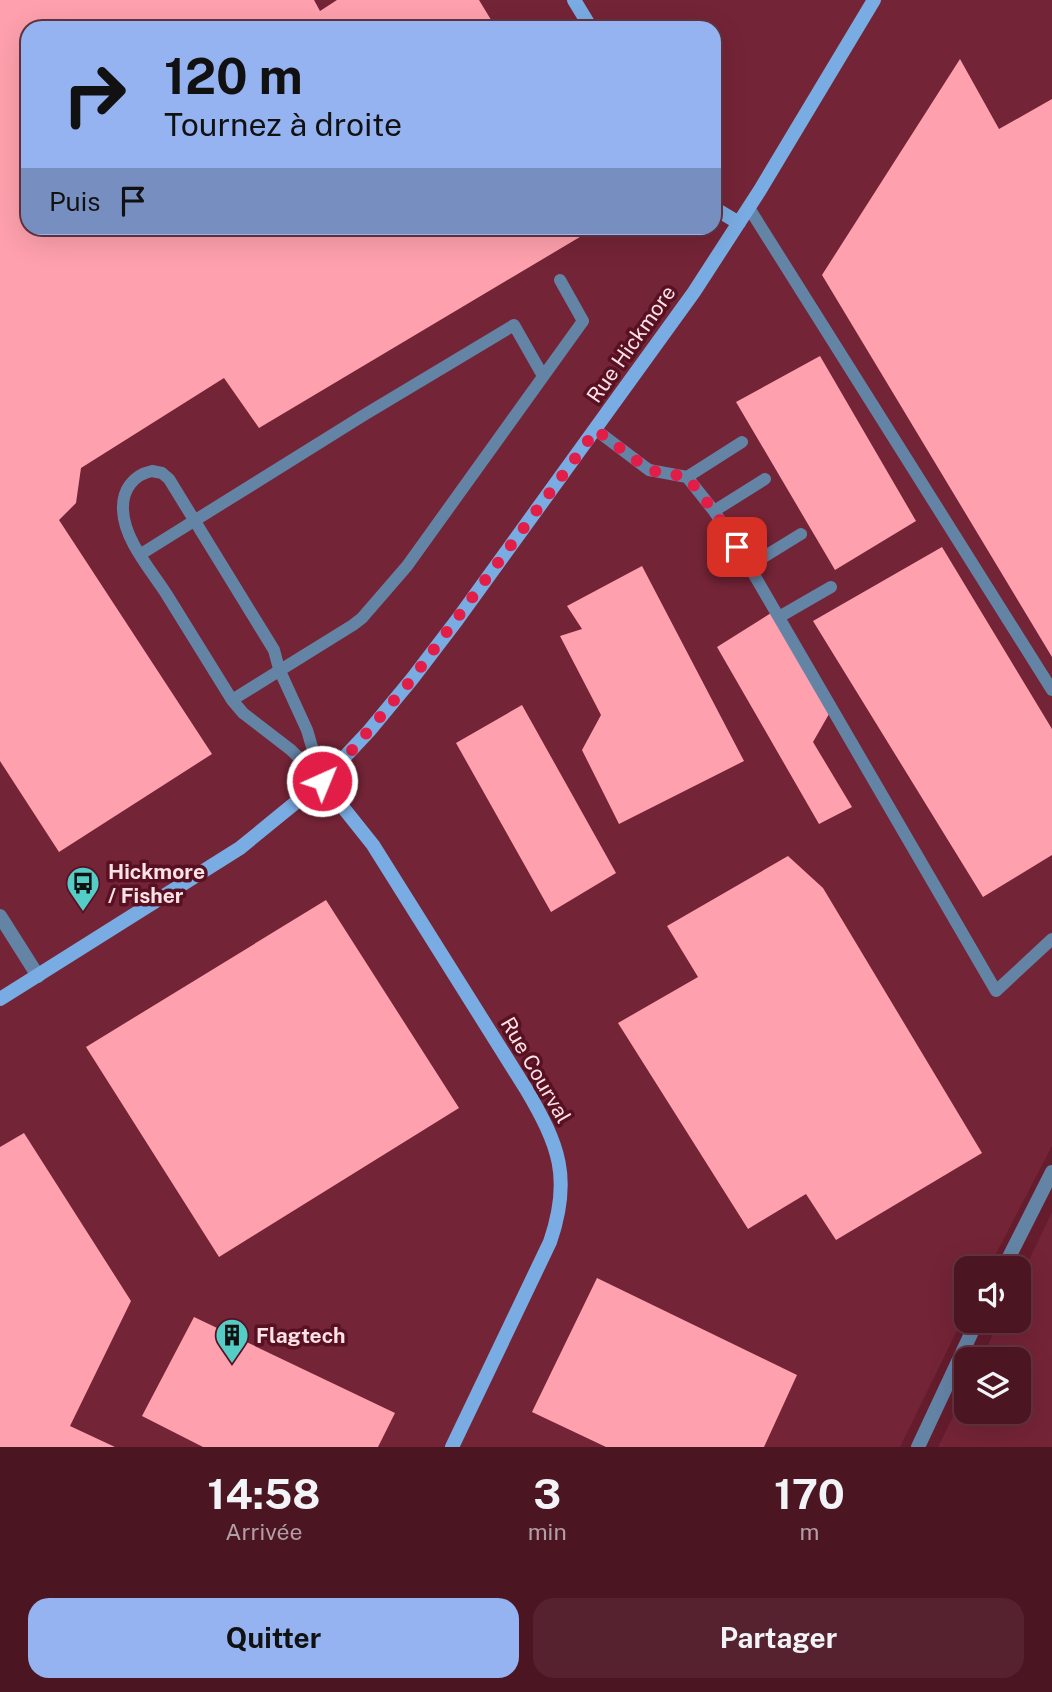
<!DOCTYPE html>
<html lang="fr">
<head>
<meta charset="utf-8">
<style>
  :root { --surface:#4c1522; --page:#56222f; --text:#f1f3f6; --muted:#b29fa5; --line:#633440; --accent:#95b2f1 }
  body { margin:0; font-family:"Public Sans",sans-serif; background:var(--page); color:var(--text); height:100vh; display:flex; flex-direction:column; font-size:26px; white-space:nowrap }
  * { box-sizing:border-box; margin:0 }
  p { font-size:23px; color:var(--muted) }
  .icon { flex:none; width:38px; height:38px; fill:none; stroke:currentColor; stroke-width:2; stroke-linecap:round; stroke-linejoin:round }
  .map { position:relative; height:1447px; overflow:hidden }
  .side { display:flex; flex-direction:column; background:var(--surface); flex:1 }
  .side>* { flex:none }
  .guide { position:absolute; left:21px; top:21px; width:700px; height:214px; border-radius:21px; box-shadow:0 7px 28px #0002,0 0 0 2px var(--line); background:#95b2f1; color:#111; overflow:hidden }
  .fabs { position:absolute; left:954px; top:1256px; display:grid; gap:14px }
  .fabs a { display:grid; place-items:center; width:77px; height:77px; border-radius:14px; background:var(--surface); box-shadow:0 7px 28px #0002,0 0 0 2px var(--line); font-size:35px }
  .pin { position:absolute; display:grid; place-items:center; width:60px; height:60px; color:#fff; margin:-30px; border-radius:14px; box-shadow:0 4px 10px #0006 }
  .me { position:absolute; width:77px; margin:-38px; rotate:44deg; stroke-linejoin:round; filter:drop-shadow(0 0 5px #0008) }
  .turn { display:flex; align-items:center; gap:24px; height:147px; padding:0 28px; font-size:32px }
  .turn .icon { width:91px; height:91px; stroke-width:2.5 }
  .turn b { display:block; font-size:49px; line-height:60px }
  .then { display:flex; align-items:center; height:66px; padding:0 28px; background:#0003; gap:14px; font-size:26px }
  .eta { display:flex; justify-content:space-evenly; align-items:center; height:119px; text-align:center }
  .eta b { font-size:42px; font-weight:700; line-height:49px }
  .cta { display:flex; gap:14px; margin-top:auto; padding:14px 28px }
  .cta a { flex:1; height:80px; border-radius:21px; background:var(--accent); color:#111; font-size:28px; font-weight:700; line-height:80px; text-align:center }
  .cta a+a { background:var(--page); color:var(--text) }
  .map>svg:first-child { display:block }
</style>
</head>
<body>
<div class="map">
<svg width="1052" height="1447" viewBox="0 0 1052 1447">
  <rect width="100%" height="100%" fill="#651c2d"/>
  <path fill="#742437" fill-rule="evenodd" d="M0,0H1052V1146L988,1269H966V1312L900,1447H0ZM28,28H714V228H28Z
    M1052,1212V1447H938L966,1390V1412H1018V1360H981L999,1321H1018L1019,1281Z"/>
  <path fill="#fea0ad" d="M0,0H314L320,11L337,0H479L496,28H28V228H595L259,428L224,378L81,468L76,503L59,520L212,754L59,852L0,761Z
    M960,59L999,129L1052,99V657L822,275Z
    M820,356L916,521L835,570L736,402Z
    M942,547L1052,729V855L983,897L813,621Z
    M642,566L744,761L619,824L582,750L601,715L560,636L582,629L567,606Z
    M771,613L829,714L813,742L852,807L819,824L717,647Z
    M522,705L616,873L551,912L456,743Z
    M788,856L823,888L982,1153L836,1240L806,1194L748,1229L618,1023L698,977L667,926Z
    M326,900L459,1108L219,1257L86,1047Z
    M24,1133L131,1301L70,1426L115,1447H0V1147Z
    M597,1278L797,1375L764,1447H606L532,1412Z
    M194,1317L395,1413L378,1447H203L142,1416Z"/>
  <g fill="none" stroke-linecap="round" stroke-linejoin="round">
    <path stroke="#6484a6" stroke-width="12" d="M749,208L1052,690
      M596,430L649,470L687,477L714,511L749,566L996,991L1052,939
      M152,471L162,473L169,479L274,650L279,669L307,730L322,781L291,750L243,713L232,700C210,665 189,630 167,595C151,570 124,540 123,510C122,490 133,475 152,471Z
      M687,477L742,442
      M714,511L765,479
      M141,554L364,415L514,325L543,376
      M749,566L801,534
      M779,617L831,587
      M232,700L353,625L362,618L407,566L583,321L560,280"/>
    <path stroke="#6484a6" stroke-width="14" d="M0,916L38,976
      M1003,1269L1052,1172
      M918,1447L977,1321"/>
    <path stroke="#79ace2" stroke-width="14" d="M574,0L591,28
      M714,208L739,223
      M322,781L373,845L526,1089C559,1145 572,1178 550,1242L452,1447
      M0,999L240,848L322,781L369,731L412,679L457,620L694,292L760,190L874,0"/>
  </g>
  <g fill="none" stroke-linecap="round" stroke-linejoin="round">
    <path stroke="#e11d48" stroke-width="12" stroke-dasharray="0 21.6" d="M322,781L354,748L412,679L596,430L649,470L687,477L714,511L737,547"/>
  </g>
  <defs>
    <symbol id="bus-pin" viewBox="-11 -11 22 30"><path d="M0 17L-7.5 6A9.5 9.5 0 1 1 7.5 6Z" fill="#54cdc7" stroke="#581023"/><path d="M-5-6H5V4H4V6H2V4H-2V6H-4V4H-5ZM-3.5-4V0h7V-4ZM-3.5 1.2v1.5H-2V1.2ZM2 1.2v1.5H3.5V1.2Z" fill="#111"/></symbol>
    <symbol id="building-pin" viewBox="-11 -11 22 30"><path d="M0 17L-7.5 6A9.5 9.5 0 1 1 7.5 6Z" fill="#54cdc7" stroke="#581023"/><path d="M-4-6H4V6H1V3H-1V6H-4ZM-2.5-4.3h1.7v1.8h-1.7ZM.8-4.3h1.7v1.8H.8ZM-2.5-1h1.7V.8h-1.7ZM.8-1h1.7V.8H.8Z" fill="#111"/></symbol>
  </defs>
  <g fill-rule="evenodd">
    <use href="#bus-pin" x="64" y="864" width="38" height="52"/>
    <use href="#building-pin" x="213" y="1316" width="38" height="52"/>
  </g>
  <g text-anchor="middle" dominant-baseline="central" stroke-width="7" stroke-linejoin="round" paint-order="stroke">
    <g font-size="21" fill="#fee2e5" stroke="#581023">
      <text transform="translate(631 344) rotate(-55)">Rue Hickmore</text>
      <text transform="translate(536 1070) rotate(60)">Rue Courval</text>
    </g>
    <g font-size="21" font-weight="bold" fill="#fee2e5" stroke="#581023" text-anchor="start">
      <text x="108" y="871">Hickmore<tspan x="108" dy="24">/ Fisher</tspan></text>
      <text x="256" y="1335">Flagtech</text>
    </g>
  </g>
</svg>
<div class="fabs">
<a><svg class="icon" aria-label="sound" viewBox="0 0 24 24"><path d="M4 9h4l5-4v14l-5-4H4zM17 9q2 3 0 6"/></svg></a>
<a><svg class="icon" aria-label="layers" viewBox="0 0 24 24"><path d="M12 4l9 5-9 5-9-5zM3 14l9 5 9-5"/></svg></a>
</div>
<div class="pin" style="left:737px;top:547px;background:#d93025"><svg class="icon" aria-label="arrive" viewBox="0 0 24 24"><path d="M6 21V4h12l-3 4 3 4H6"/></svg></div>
<svg class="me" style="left:322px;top:781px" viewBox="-20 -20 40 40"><circle r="17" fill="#e11d48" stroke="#fff" stroke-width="3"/><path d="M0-11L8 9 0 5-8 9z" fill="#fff"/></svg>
<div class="guide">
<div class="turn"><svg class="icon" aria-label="right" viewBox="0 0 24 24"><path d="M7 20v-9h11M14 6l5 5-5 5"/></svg><div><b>120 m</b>Tournez à droite</div></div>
<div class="then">Puis<svg class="icon" aria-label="arrive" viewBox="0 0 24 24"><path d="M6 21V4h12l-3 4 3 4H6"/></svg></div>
</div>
</div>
<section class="side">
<div class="eta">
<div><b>14:58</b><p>Arrivée</p></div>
<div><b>3</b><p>min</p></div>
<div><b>170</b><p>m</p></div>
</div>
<div class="cta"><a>Quitter</a><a>Partager</a></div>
</section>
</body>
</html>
